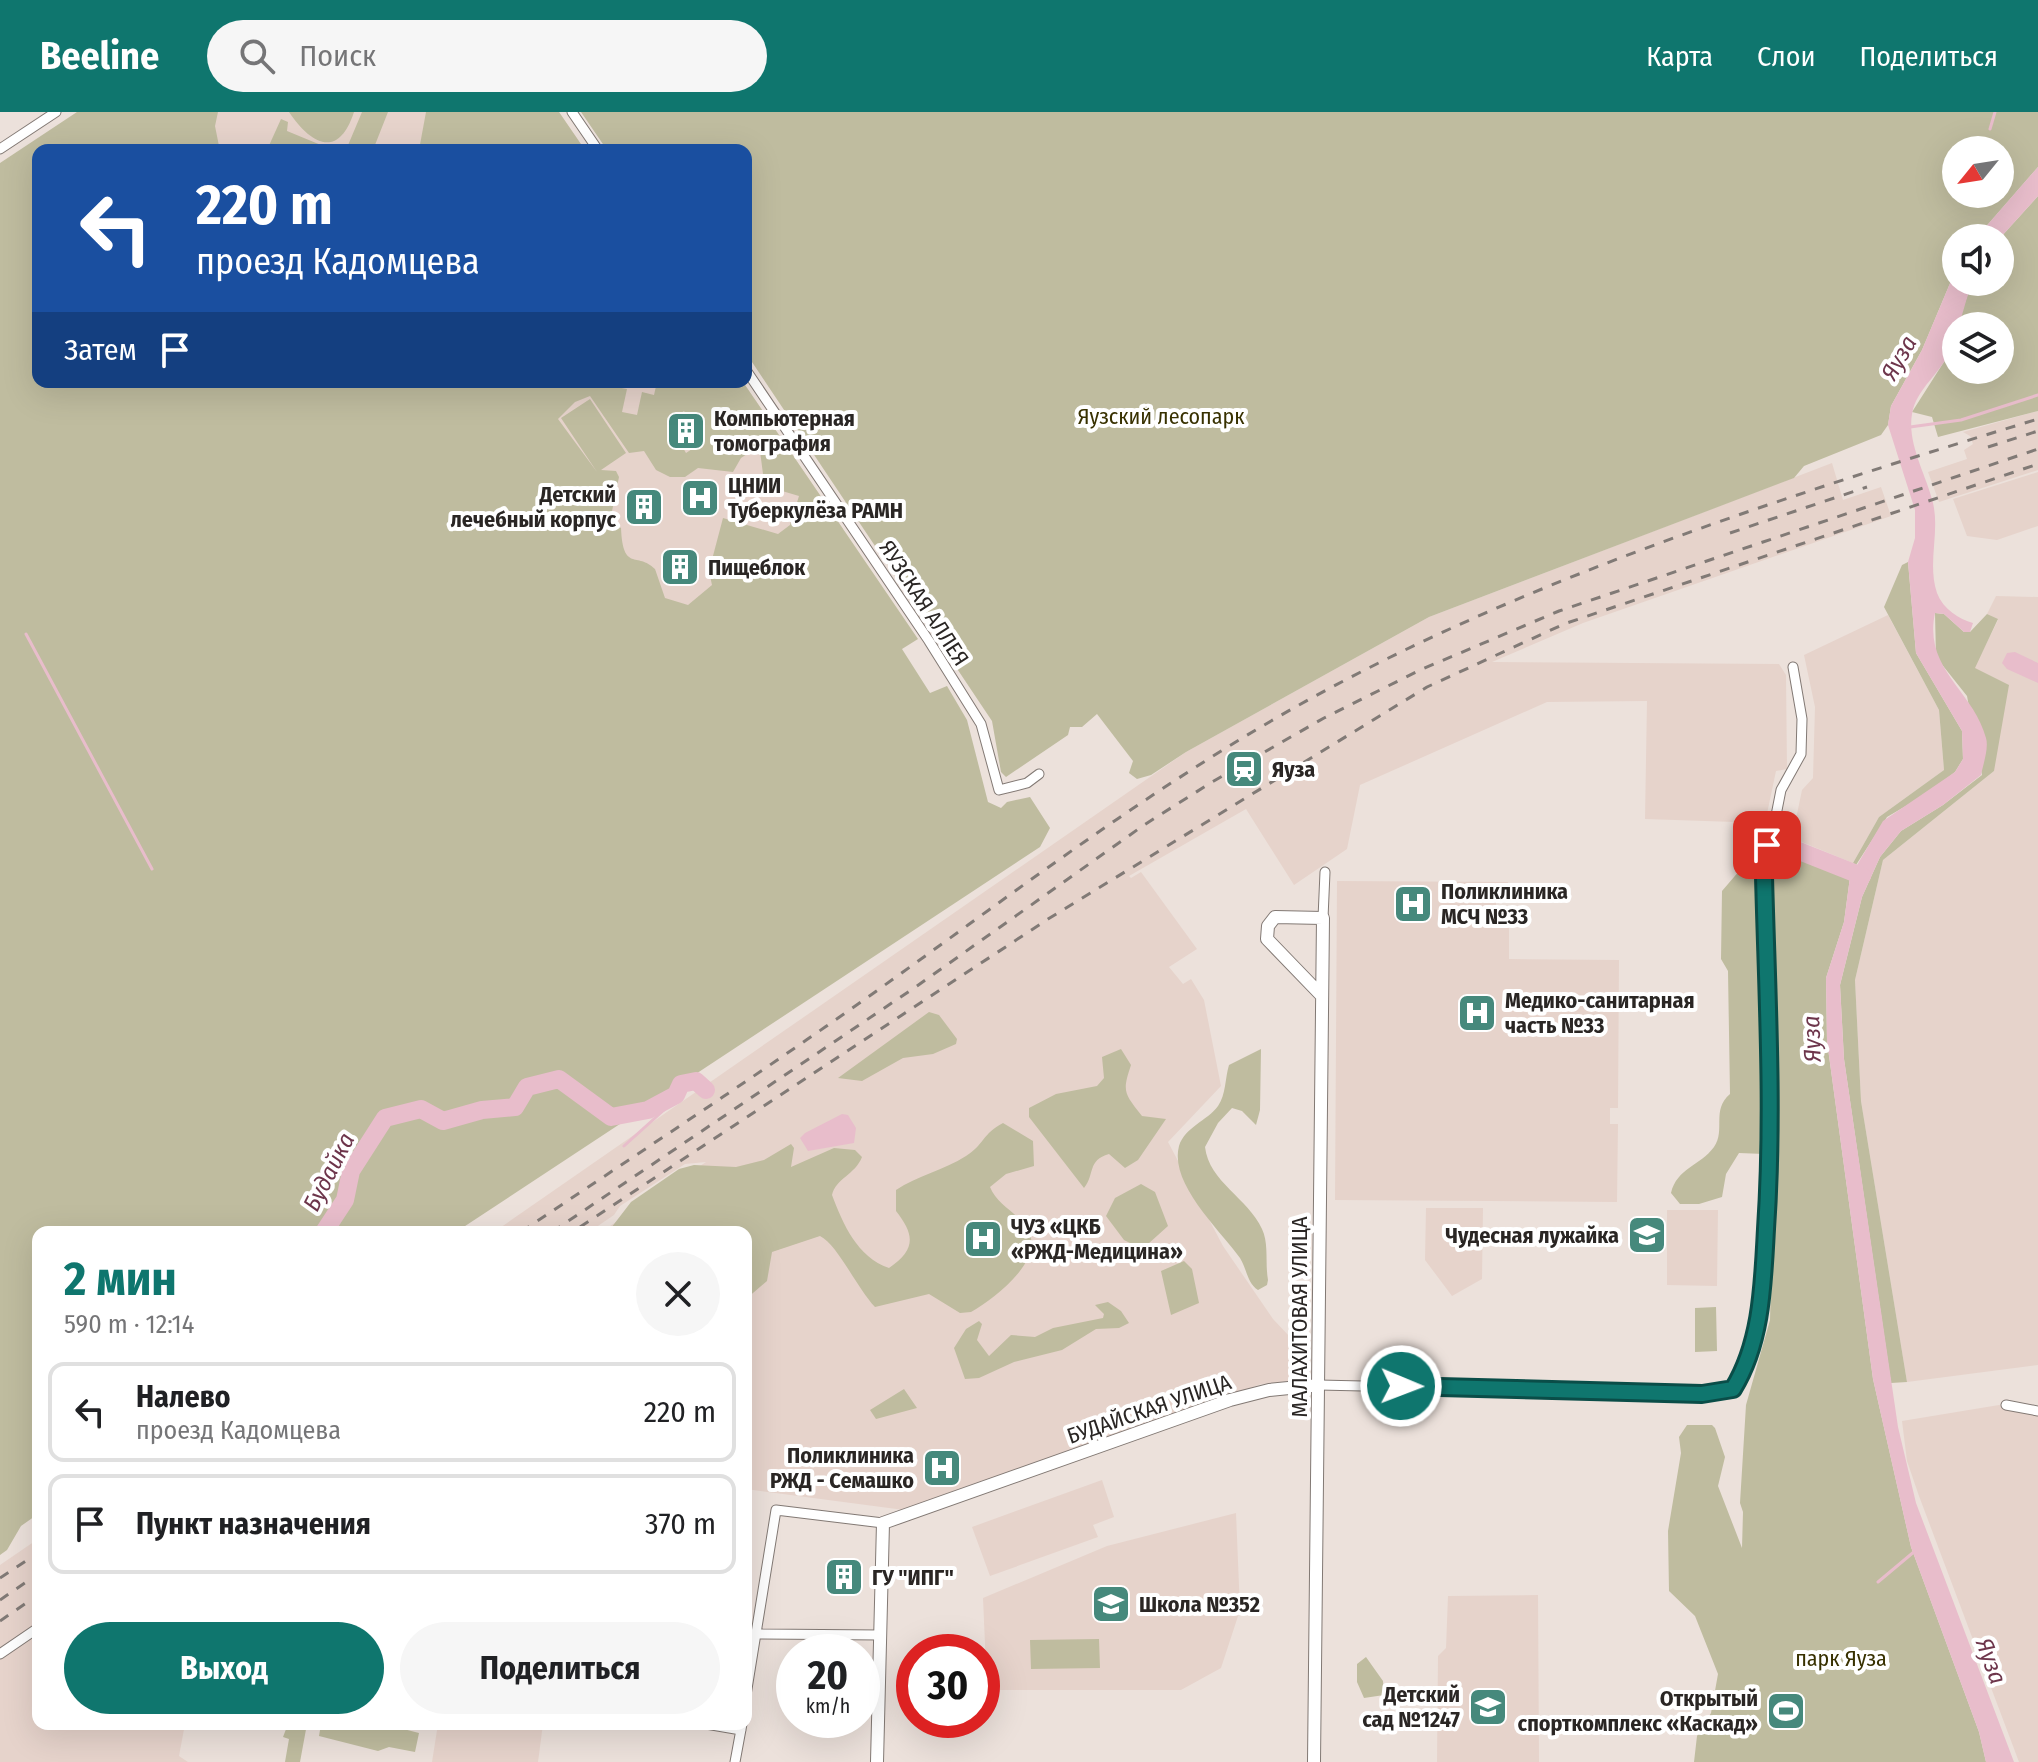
<!DOCTYPE html>
<html lang="ru">
<head>
<meta charset="utf-8">
<style>
  :root { --surface:#fff; --page:#f6f6f6; --text:#202124; --muted:#757577; --line:#e0e0e0; --accent:#0f766e }
  body { margin:0; font-family:"Fira Sans Condensed",sans-serif; background:var(--page); color:var(--text); height:100vh; display:flex; flex-direction:column; font-size:30px; white-space:nowrap }
  * { box-sizing:border-box; margin:0 }
  p { font-size:26px; color:var(--muted) }
  .icon { flex:none; width:44px; height:44px; fill:none; stroke:currentColor; stroke-width:2; stroke-linecap:round; stroke-linejoin:round }
  .map { position:relative; flex:1; overflow:hidden }
  .details { position:absolute; left:32px; top:1114px; width:720px; height:504px; display:flex; flex-direction:column; background:var(--surface); border-radius:16px; box-shadow:0 8px 32px #0002 }
  .details>* { flex:none }
  .top-card { position:absolute; left:32px; top:32px; width:720px; height:244px; border-radius:16px; box-shadow:0 8px 32px #0002; background:#1a4fa0; color:#fff; overflow:hidden }
  .needle { width:52px; rotate:240deg }
  .controls { position:absolute; left:1942px; top:24px; display:grid; gap:16px }
  .controls a { display:grid; place-items:center; width:72px; height:72px; border-radius:50%; background:var(--surface); box-shadow:0 8px 32px #0002; font-size:40px }
  .speed { position:absolute; left:776px; top:1522px; display:flex; gap:16px; font-size:40px; font-weight:700; text-align:center }
  .speed>* { display:grid; place-content:center; width:104px; height:104px; border-radius:50%; background:var(--surface); box-shadow:0 8px 32px #0002; line-height:1 }
  .speed small { font-size:20px; font-weight:400 }
  .speed .limit { border:12px solid #d22; background:#fff; color:#111 }
  .pin { position:absolute; display:grid; place-items:center; width:68px; height:68px; color:#fff; margin:-34px; border-radius:16px; box-shadow:0 4px 12px #0006 }
  .me { position:absolute; width:88px; margin:-44px; rotate:91deg; stroke-linejoin:round; filter:drop-shadow(0 0 6px #0008) }
  .turn { display:flex; align-items:center; gap:28px; height:168px; padding:0 32px; font-size:36px }
  .turn .icon { width:104px; height:104px; stroke-width:2.5 }
  .turn b { display:block; font-size:56px; line-height:68px }
  .then { display:flex; align-items:center; height:76px; padding:0 32px; background:#0003; gap:16px; font-size:30px }
  .round { display:grid; place-items:center; flex:none; width:84px; height:84px; border-radius:42px; background:var(--page) }
  .overview { display:flex; align-items:center; justify-content:space-between; height:136px; padding:0 32px }
  h1 { font-size:48px; font-weight:700; line-height:60px; color:var(--accent) }
  .primary-button { display:flex; gap:16px; margin-top:auto; padding:16px 32px }
  .primary-button a { flex:1; height:92px; border-radius:48px; background:var(--accent); color:#fff; font-size:32px; font-weight:700; line-height:92px; text-align:center }
  .primary-button a+a { background:var(--page); color:var(--text) }
  ul { padding:0; list-style:none }
  li { display:flex; align-items:center; gap:24px; height:100px; margin:0 16px 12px; padding:0 16px; border:4px solid var(--line); border-radius:16px }
  li div { flex:1 }
  li b { display:block; font-size:30px }
  li em { font-style:normal }
  header { display:flex; align-items:center; gap:48px; box-sizing:border-box; height:112px; padding:0 40px; background:var(--accent); color:#fff }
  header strong { font-size:38px }
  nav { display:flex; gap:44px; margin-inline-start:auto; font-size:28px }
  .search { width:560px; height:72px; background:var(--page); display:flex; align-items:center; gap:20px; box-sizing:border-box; padding:0 28px; border-radius:44px; color:var(--muted); font-size:30px }
  .map>svg:first-child { display:block }
</style>
</head>
<body>
<header>
<strong>Beeline</strong>
<div class="search"><svg class="icon" aria-label="search" viewBox="0 0 24 24"><circle cx="10" cy="10" r="6"/><path d="M15 15l6 6"/></svg>Поиск</div>
<nav><a>Карта</a><a>Слои</a><a>Поделиться</a></nav>
</header>
<div class="map">
<svg width="2038" height="1650" viewBox="0 0 2038 1650">
  <rect width="100%" height="100%" fill="#ece1db"/>
  <path fill="#e6d3cb" d="M77,0H559L585,38H38Z
    M499,270H743L843,417L711,511L647,486Z
    M2038,299V358L1939,390L1928,360L1967,347L1964,338L1973,332L1970,324L1963,320Z
    M1832,351L1843,388L1881,375L1891,404L1583,511L1492,550L1779,552L1786,563L1787,657L1776,659L1765,711L1645,707L1647,589L1547,590L1360,673L1347,737L1294,773L1246,697L1129,764L1131,766L1141,760L1197,837L1169,855L1183,872L1191,867L1204,888L1221,974L1168,1030L1223,1134L1273,1207L1290,1225L1292,1269L1261,1272L904,1398L746,1377V1120H601L706,1050L685,1052L620,1094L614,1103L589,1120H494L1186,640L1429,505Z
    M2038,360V414L1997,428L1967,424L1953,387Z
    M1996,484L2038,485V1253L1907,1270L1861,989L1855,868L1883,748L1994,659L1974,556L1998,508L1987,502Z
    M1888,503L1939,598L1944,658L1879,705L1853,751L1792,726L1802,678L1813,666L1815,595L1804,543Z
    M1337,769L1508,770V785L1496,786V802H1509V847L1619,848L1618,996H1610V1012H1618L1617,1090L1335,1088Z
    M1426,1096H1483L1482,1167L1452,1184L1425,1148Z
    M1667,1098H1718L1717,1174L1667,1173Z
    M1999,1293L2038,1299V1650H2019L1919,1384L1907,1349L1902,1309Z
    M1102,1368L1114,1405L1093,1413L1098,1425L990,1464L972,1415Z
    M1236,1401L1240,1498L1221,1556L1181,1578H987L983,1486L1107,1434Z
    M38,1427V1612H185L179,1644L188,1650H0V1453Z
    M1538,1483L1539,1650H1437L1438,1544L1446,1536L1448,1484Z
    M438,1612H543L538,1650H432Z"/>
  <path fill="#bfbc9f" fill-rule="evenodd" d="M77,0H218L215,14L219,34L226,38H38V270H611V274L627,277L622,300L637,303L642,280L654,283L657,270H743L918,527L902,537L930,581L947,574L967,608L988,690L1001,696L1007,690L1030,685L1050,716L1040,735L456,1120H38V1402L21,1414L7,1438L0,1443V51ZM590,284L629,341L644,339L656,358L670,365H685L698,356L733,360L741,346L753,338L760,339L763,362L772,376L799,384L790,413L778,422L723,406L709,459L712,473L688,493L665,486L655,457C637,439 623,461 621,416L610,409L619,365L616,359L601,358L626,341L590,287L561,306L597,360L558,307L575,290ZM684,299L704,329L686,341L668,310Z
    M289,0H354C338,49 310,31 289,0Z
    M362,0H388L373,38H346Z
    M426,0H559L585,38H419Z
    M581,0H2038V55L1976,126H1956V157L1922,238L1891,294L1888,313L1881,323L1804,354L1794,366L1429,505L1186,640L1151,663L1137,667L1129,661L1133,649L1097,602L1082,615H1070L1068,623L1006,665L1001,660L992,609L746,241V38H607ZM1956,38H2000V82H1956Z
    M281,7L288,10L287,19L333,38L281,35L280,38H267Z
    M2038,84V299L1938,325L1932,305L1912,300L1949,242L1956,218V258H2000V214H1957L1972,170H2000V126Z
    M1908,450L1916,541L1962,619L1963,647L1955,660L1928,681L1887,705L1856,753L1853,751L1879,705L1944,658L1939,598L1884,495L1902,453Z
    M1935,501L1944,502L1964,520H1970L1987,502L1998,507L1975,556L2009,573L1994,659L1883,748L1855,868L1861,989L1907,1270L1891,1271L1844,947L1840,873L1862,785L1880,745L1901,719L1943,693L1982,663L1967,584L1936,545Z
    M1793,740L1850,765L1844,810L1826,866L1827,929L1873,1267L1911,1435L1979,1620L1986,1650H1694L1697,1624L1711,1601L1718,1562L1695,1504L1669,1479L1668,1419L1681,1341L1679,1325L1687,1313H1712L1715,1316L1725,1345L1718,1374L1742,1436L1743,1400L1740,1391L1746,1293L1770,1208L1774,1048L1764,1042L1739,1041L1726,1062L1722,1085L1699,1092H1680L1671,1081C1677,1056 1700,1054 1714,1035C1726,1018 1711,998 1730,982L1728,859L1721,847L1722,779L1746,751Z
    M929,900L939,903L957,927L956,932L933,942L903,946L862,969L838,966Z
    M1121,937L1131,953C1122,980 1124,981 1142,1004L1166,1007L1138,1048L1125,1056L1109,1042C1087,1048 1095,1063 1084,1076L1029,1005V996L1056,982L1097,974L1104,966L1102,945Z
    M1261,937L1260,998L1256,1013L1242,999L1232,996L1218,1011L1205,1035C1209,1070 1248,1086 1262,1117C1269,1131 1265,1152 1268,1168L1267,1173L1258,1178C1247,1171 1247,1157 1240,1146C1221,1119 1169,1072 1179,1034C1185,1015 1207,1009 1218,994C1226,983 1225,966 1229,953Z
    M1003,1011L1033,1029L1034,1054L1006,1062L990,1075C997,1093 1017,1100 1027,1116C1047,1147 995,1186 971,1200L960,1201L929,1182L875,1195C857,1176 837,1132 820,1124L772,1140L767,1169L746,1187V1120H608L631,1090L679,1057L694,1053L736,1055L764,1048L791,1032L794,1036L791,1055L834,1036L855,1038L862,1045C855,1063 836,1066 832,1083C843,1112 857,1145 889,1156C917,1137 914,1122 896,1099V1078C917,1064 944,1058 966,1044C983,1034 983,1021 1003,1011Z
    M1141,1072L1155,1080L1168,1114L1148,1132L1138,1135L1124,1128L1106,1104L1115,1086Z
    M1184,1149L1192,1157L1199,1191L1171,1203L1161,1159Z
    M1108,1190L1121,1199L1129,1211L1119,1216L1096,1217L1062,1238L1014,1250L979,1266L965,1267L954,1236L966,1217L979,1209L982,1212L977,1228L989,1244L1011,1223L1035,1225L1053,1216L1103,1206L1104,1202L1095,1193Z
    M1716,1195L1717,1239L1695,1240V1196Z
    M904,1277L917,1296L876,1307L870,1298Z
    M1099,1527L1100,1556L1031,1557L1030,1528Z
    M1366,1545L1383,1569L1384,1583L1364,1586L1357,1570V1552Z
    M288,1612H307L300,1650H285L289,1627L283,1625Z
    M321,1612H384L419,1621L415,1640L389,1635L378,1639L319,1624Z"/>
  <path fill="#e8bdcb" d="M2038,55V84L2000,126H1976Z
    M1956,157V170H1972C1964,194 1959,217 1950,239C1941,261 1916,277 1912,302C1907,332 1926,362 1933,391C1940,421 1927,451 1937,481C1943,497 1959,507 1973,511L1970,520H1964L1944,502L1935,501C1923,557 1974,579 1986,626C1989,636 1983,653 1981,663L1943,693L1901,719L1880,745L1862,785L1840,873L1844,947L1898,1315L1916,1391L2014,1650H1986L1979,1620L1911,1435L1873,1267L1827,929L1826,866L1844,810L1850,765L1883,709L1955,660L1963,647L1962,619L1916,541L1908,450L1915,426V398L1888,313L1891,294L1922,238Z
    M2015,540L2038,551V571L2007,557L2002,551L2007,541Z
    M842,1002L848,1003L856,1016L854,1031L808,1039L800,1026L805,1021Z"/>
  <g fill="none" stroke-linecap="round" stroke-linejoin="round">
    <path stroke="#e8bdcb" stroke-width="3" d="M1990,17L1995,0
      M1910,315L1961,308L2038,283
      M26,522L152,757
      M624,1034L696,969
      M1878,1470L1915,1439"/>
    <path stroke="#e8bdcb" stroke-width="18" d="M1780,738L1794,737L1862,764
      M324,1120L345,1088L351,1059L385,1006L421,997L443,1009L482,998L515,995L527,975L559,967L611,1005L648,998L676,983L681,972L696,969L706,978"/>
    <defs>
      <path id="street" d="M572,0L598,38
        M0,37L56,0
        M746,258L929,529L981,612L999,678L1027,671L1039,662
        M1323,806L1325,760
        M1319,1273L1702,1282L1733,1277L1749,1252L1764,1161L1772,1027L1764,764L1781,678L1801,642L1802,607L1793,555
        M2006,1293L2038,1299
        M755,1522L880,1523
        M0,1542L38,1516
        M746,1583L776,1398L883,1411
        M706,1612L741,1618
        M735,1650L742,1612"/>
      <path id="secondary" d="M877,1650L883,1411L1230,1288L1269,1278L1319,1273
        M1314,1650L1323,806L1275,805L1268,814L1267,827L1322,884"/>
    </defs>
    <use href="#street" stroke="#827974" stroke-width="11"/>
    <use href="#secondary" stroke="#827974" stroke-width="14"/>
    <use href="#street" stroke="#fff" stroke-width="9"/>
    <use href="#secondary" stroke="#fff" stroke-width="12"/>
    <path stroke="#817a76" stroke-width="3" stroke-dasharray="10 10" stroke-linecap="butt" d="M1988,335L2038,319
      M1730,421L1867,375
      M580,1115L1048,807L1427,575L1564,512L2038,352
      M521,1120C649,1034 778,950 903,860C1035,765 1165,667 1308,588C1533,464 1792,382 2038,307
      M552,1120L917,874L1144,713L1212,670L1324,606L1420,558L1559,499L2038,337
      M0,1466L38,1441
      M0,1488L38,1462
      M0,1509L38,1483"/>
  </g>
  <g fill="none" stroke-linecap="round" stroke-linejoin="round">
    <defs>
      <path id="route" d="M1401,1274L1702,1282L1733,1277C1762,1230 1763,1171 1766,1117C1774,999 1767,882 1764,764L1767,733"/>
    </defs>
    <use href="#route" stroke="#0a4d48" stroke-width="20"/>
    <use href="#route" stroke="#0f766e" stroke-width="14"/>
  </g>
  <defs>
    <symbol id="building-square" viewBox="-11 -11 22 22"><rect x="-9" y="-9" width="18" height="18" rx="4" fill="#46897c" stroke="#fff"/><path d="M-4-6H4V6H1V3H-1V6H-4ZM-2.5-4.3h1.7v1.8h-1.7ZM.8-4.3h1.7v1.8H.8ZM-2.5-1h1.7V.8h-1.7ZM.8-1h1.7V.8H.8Z" fill="#fff"/></symbol>
    <symbol id="hospital-square" viewBox="-11 -11 22 22"><rect x="-9" y="-9" width="18" height="18" rx="4" fill="#46897c" stroke="#fff"/><path d="M-5-5h3v3.5h4V-5h3V5h-3V1.5h-4V5h-3Z" fill="#fff"/></symbol>
    <symbol id="station-square" viewBox="-11 -11 22 22"><rect x="-9" y="-9" width="18" height="18" rx="4" fill="#46897c" stroke="#fff"/><path d="M-3-6H3Q5-6 5-4V2Q5 4 3 4L4.5 6H3L1.5 4h-3L-3 6H-4.5L-3 4Q-5 4-5 2V-4Q-5-6-3-6ZM-3.5-4v3h7v-3ZM-3.5 1v1.5H-2V1ZM2 1v1.5H3.5V1Z" fill="#fff"/></symbol>
    <symbol id="school-square" viewBox="-11 -11 22 22"><rect x="-9" y="-9" width="18" height="18" rx="4" fill="#46897c" stroke="#fff"/><path d="M0-5L7-2L0 1L-7-2ZM-4 1L0 2.5L4 1V4Q0 6-4 4Z" fill="#fff"/></symbol>
    <symbol id="stadium-square" viewBox="-11 -11 22 22"><rect x="-9" y="-9" width="18" height="18" rx="4" fill="#46897c" stroke="#fff"/><path d="M0-5a6.5 5 0 1 0 0 10a6.5 5 0 1 0 0-10ZM-3.5-1.8h7v3.6h-7Z" fill="#fff"/></symbol>
  </defs>
  <g fill-rule="evenodd">
    <use href="#building-square" x="664" y="297" width="44" height="44"/>
    <use href="#hospital-square" x="678" y="364" width="44" height="44"/>
    <use href="#building-square" x="622" y="373" width="44" height="44"/>
    <use href="#building-square" x="658" y="433" width="44" height="44"/>
    <use href="#station-square" x="1222" y="635" width="44" height="44"/>
    <use href="#hospital-square" x="1391" y="770" width="44" height="44"/>
    <use href="#hospital-square" x="1455" y="879" width="44" height="44"/>
    <use href="#school-square" x="1625" y="1101" width="44" height="44"/>
    <use href="#hospital-square" x="961" y="1105" width="44" height="44"/>
    <use href="#hospital-square" x="920" y="1334" width="44" height="44"/>
    <use href="#building-square" x="822" y="1443" width="44" height="44"/>
    <use href="#school-square" x="1089" y="1470" width="44" height="44"/>
    <use href="#school-square" x="1466" y="1573" width="44" height="44"/>
    <use href="#stadium-square" x="1764" y="1577" width="44" height="44"/>
  </g>
  <g text-anchor="middle" dominant-baseline="central" stroke-width="8" stroke-linejoin="round" paint-order="stroke">
    <g font-size="22" fill="#383100" stroke="#fff">
      <text x="1161" y="304">Яузский лесопарк</text>
      <text x="1841" y="1546">парк Яуза</text>
    </g>
    <g font-size="22" font-weight="bold" fill="#2a2624" stroke="#fff" text-anchor="start">
      <text x="714" y="306">Компьютерная<tspan x="714" dy="25">томография</tspan></text>
      <text x="728" y="373">ЦНИИ<tspan x="728" dy="25">Туберкулёза РАМН</tspan></text>
      <text x="616" y="382" text-anchor="end">Детский<tspan x="616" dy="25">лечебный корпус</tspan></text>
      <text x="708" y="455">Пищеблок</text>
      <text x="1272" y="657">Яуза</text>
      <text x="1441" y="779">Поликлиника<tspan x="1441" dy="25">МСЧ №33</tspan></text>
      <text x="1505" y="888">Медико-санитарная<tspan x="1505" dy="25">часть №33</tspan></text>
      <text x="1011" y="1114">ЧУЗ «ЦКБ<tspan x="1011" dy="25">«РЖД-Медицина»</tspan></text>
      <text x="1619" y="1123" text-anchor="end">Чудесная лужайка</text>
      <text x="914" y="1343" text-anchor="end">Поликлиника<tspan x="914" dy="25">РЖД - Семашко</tspan></text>
      <text x="872" y="1465">ГУ "ИПГ"</text>
      <text x="1139" y="1492">Школа №352</text>
      <text x="1460" y="1582" text-anchor="end">Детский<tspan x="1460" dy="25">сад №1247</tspan></text>
      <text x="1758" y="1586" text-anchor="end">Открытый<tspan x="1758" dy="25">спорткомплекс «Каскад»</tspan></text>
    </g>
    <g font-size="22" fill="#2a2624" stroke="#fff">
      <text transform="translate(924 491) rotate(57)">ЯУЗСКАЯ АЛЛЕЯ</text>
      <text transform="translate(1299 1205) rotate(-90)">МАЛАХИТОВАЯ УЛИЦА</text>
      <text transform="translate(1149 1297) rotate(-19)">БУДАЙСКАЯ УЛИЦА</text>
    </g>
    <g font-size="24" font-style="italic" fill="#6d354b" stroke="#fff">
      <text transform="translate(1899 246) rotate(-60)">Яуза</text>
      <text transform="translate(1812 927) rotate(-92)">Яуза</text>
      <text transform="translate(329 1060) rotate(-63)">Будайка</text>
      <text transform="translate(1991 1549) rotate(70)">Яуза</text>
    </g>
  </g>
</svg>
<div class="controls">
<a><svg class="needle" viewBox="-14 -14 28 28"><path d="M0-13l5 13h-10z" fill="#e53935"/><path d="M0 13l5-13h-10z" fill="#757577"/></svg></a>
<a><svg class="icon" aria-label="sound" viewBox="0 0 24 24"><path d="M4 9h4l5-4v14l-5-4H4zM17 9q2 3 0 6"/></svg></a>
<a><svg class="icon" aria-label="layers" viewBox="0 0 24 24"><path d="M12 4l9 5-9 5-9-5zM3 14l9 5 9-5"/></svg></a>
</div>
<div class="speed"><div>20<small>km/h</small></div><div class="limit">30</div></div>
<div class="pin" style="left:1767px;top:733px;background:#d93025"><svg class="icon" aria-label="arrive" viewBox="0 0 24 24"><path d="M6 21V4h12l-3 4 3 4H6"/></svg></div>
<svg class="me" style="left:1401px;top:1274px" viewBox="-20 -20 40 40"><circle r="17" fill="#0f766e" stroke="#fff" stroke-width="3"/><path d="M0-11L8 9 0 5-8 9z" fill="#fff"/></svg>
<div class="top-card">
<div class="turn"><svg class="icon" aria-label="left" viewBox="0 0 24 24"><path d="M17 20v-9H6M10 6l-5 5 5 5"/></svg><div><b>220 m</b>проезд Кадомцева</div></div>
<div class="then">Затем<svg class="icon" aria-label="arrive" viewBox="0 0 24 24"><path d="M6 21V4h12l-3 4 3 4H6"/></svg></div>
</div>
<section class="details">
<div class="overview"><div><h1>2 мин</h1><p>590 m · 12:14</p></div><a class="round"><svg class="icon" aria-label="close" viewBox="0 0 24 24"><path d="M6 6l12 12M18 6L6 18"/></svg></a></div>
<ul>
<li><svg class="icon" aria-label="left" viewBox="0 0 24 24"><path d="M17 20v-9H6M10 6l-5 5 5 5"/></svg><div><b>Налево</b><p>проезд Кадомцева</p></div><em>220 m</em></li>
<li><svg class="icon" aria-label="arrive" viewBox="0 0 24 24"><path d="M6 21V4h12l-3 4 3 4H6"/></svg><div><b>Пункт назначения</b></div><em>370 m</em></li>
</ul>
<div class="primary-button"><a>Выход</a><a>Поделиться</a></div>
</section>
</div>
</body>
</html>
